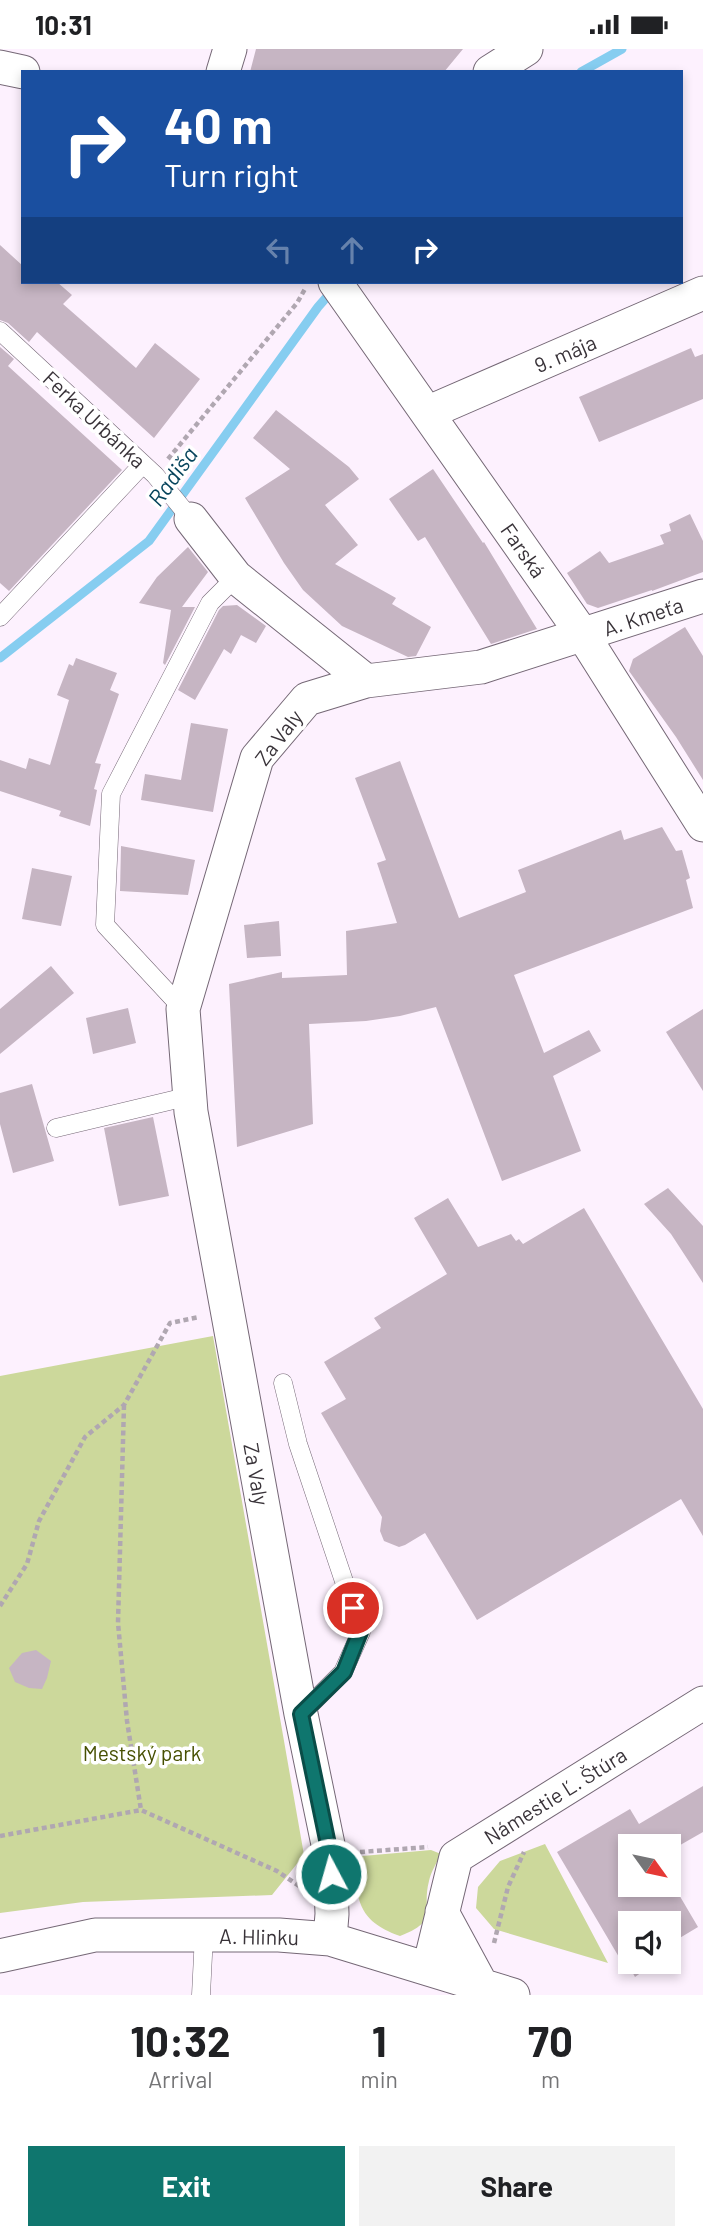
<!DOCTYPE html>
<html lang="en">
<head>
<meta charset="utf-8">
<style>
  :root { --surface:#fff; --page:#f2f2f2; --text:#202124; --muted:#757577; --accent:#0f766e }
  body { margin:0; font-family:Barlow,sans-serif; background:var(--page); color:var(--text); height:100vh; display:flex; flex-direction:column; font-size:26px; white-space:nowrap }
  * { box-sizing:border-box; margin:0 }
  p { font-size:23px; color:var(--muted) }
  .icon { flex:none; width:38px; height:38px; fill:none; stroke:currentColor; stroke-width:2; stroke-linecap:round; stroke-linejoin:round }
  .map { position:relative; height:1946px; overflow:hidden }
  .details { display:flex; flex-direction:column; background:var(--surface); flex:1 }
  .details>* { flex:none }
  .banner { position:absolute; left:21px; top:21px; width:662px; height:214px; border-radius:0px; box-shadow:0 4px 10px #0003; background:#1a4fa0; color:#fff; overflow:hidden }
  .needle { width:46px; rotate:123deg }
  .controls { position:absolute; left:618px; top:1785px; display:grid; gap:14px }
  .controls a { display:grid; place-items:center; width:63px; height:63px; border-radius:0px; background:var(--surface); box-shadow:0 4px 10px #0003; font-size:35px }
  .pin { position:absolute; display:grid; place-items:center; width:60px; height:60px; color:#fff; margin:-30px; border:4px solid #fff; border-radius:50%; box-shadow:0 2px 7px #0007 }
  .me { position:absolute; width:77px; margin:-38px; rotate:354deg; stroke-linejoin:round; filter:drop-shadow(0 0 5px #0008) }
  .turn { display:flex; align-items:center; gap:24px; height:147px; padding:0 28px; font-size:32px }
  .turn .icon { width:91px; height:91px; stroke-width:2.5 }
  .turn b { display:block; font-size:49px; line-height:60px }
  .lanes { display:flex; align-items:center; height:66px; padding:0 28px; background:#0003; justify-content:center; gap:35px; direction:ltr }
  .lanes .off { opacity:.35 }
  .eta { display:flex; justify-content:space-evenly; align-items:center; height:119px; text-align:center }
  .eta b { font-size:42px; font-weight:700; line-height:49px }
  .action { display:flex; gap:14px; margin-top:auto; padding:14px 28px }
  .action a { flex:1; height:80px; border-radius:0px; background:var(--accent); color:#fff; font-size:28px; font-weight:700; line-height:80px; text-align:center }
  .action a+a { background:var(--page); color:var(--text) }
  .status { display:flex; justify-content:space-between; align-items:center; height:49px; padding:0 35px; background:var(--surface); direction:ltr }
  .status svg { height:19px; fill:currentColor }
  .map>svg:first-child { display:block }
</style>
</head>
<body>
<div class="status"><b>10:31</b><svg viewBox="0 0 49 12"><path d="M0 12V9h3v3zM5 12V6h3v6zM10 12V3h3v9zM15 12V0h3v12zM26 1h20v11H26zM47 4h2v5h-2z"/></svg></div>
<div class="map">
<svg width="703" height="1946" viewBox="0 0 703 1946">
  <rect width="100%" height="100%" fill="#fdf1fe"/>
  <path fill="#ccd89b" d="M213,1287L304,1806L272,1846L83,1853L0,1864V1327Z
    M545,1795L608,1914L494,1880L476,1859L478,1838L500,1812Z
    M431,1801L441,1805C437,1813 431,1823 429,1832C421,1862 440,1872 400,1887C355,1871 359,1850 351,1808Z"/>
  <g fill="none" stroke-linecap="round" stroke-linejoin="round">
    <path stroke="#86cdf0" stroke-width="9" d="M581,23L622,0
      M0,609L149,492L318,258L332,242"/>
  </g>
  <path fill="#c6b5c3" d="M256,0H463L444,23H250Z
    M0,196L23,217V233H57L72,246L63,255L136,319L155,294L200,330L154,389L37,283L29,293L8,274L0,271Z
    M0,298L14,310L8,317L122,421L9,542L0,534Z
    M691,299L695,308L703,305V350L599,393L579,348Z
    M276,361L349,418L359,430L325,456L358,496L335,515L396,549L392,555L431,578L416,607L408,608L342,577L303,541L284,514L245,449L290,420L253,389Z
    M433,420L483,494L484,493L537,580L491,595L425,488L418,492L389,450Z
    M690,465L703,492V523L652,542V541L598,559L587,555L567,524L600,502L609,514L664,495L660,486L671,482L669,475Z
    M188,498L208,523L182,558H195L165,616L163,614L171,561L139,554L157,528Z
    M237,556L266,577L256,594L241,586L231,605L224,600L195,651L178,641L219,561L223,557Z
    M685,578L703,607V731L676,688L629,622L633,610Z
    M76,609L117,624L110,641L119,645L95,714L101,715L94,740L97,741L90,777L59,767L61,762L0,742V711L26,720L29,709L50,716L69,651L57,646L69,615L73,617Z
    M191,674L228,680L213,763L141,751L145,725L181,731Z
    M400,712L459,869L526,843L518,821L621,781L624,791L662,778L676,802L682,801L690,829L686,831L693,859L514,926L544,1004L589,981L601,1002L553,1027L581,1102L502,1132L436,958L400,967L366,972L309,975L313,1075L237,1098L229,935L282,923V929L347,926L346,882L397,874L377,814L386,811L355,729Z
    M121,797L195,811L188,846L120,842Z
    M32,819L72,827L61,877L22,870Z
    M279,872L281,907L247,909L244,876Z
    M51,917L74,944L0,1005V960Z
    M128,959L136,994L93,1005L86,969Z
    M703,960V1042L666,983Z
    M32,1035L54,1112L13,1124L0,1075V1044Z
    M153,1068L169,1147L119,1157L104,1079Z
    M668,1139L703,1177V1234L671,1185L644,1155Z
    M448,1149L478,1198L511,1185L516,1192L519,1190L523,1195L584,1159L703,1360V1487L681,1450L477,1571L425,1484L405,1496L399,1498L384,1492L380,1482L382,1468L321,1364L346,1350L324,1313L381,1279L374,1269L447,1225L414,1169Z
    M36,1601L51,1612L47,1629L42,1640L29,1639L15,1633L9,1619L22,1604Z
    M703,1737V1783L668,1803V1797H630V1836H668V1827L698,1878L668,1896V1874H630V1913H656L635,1928L630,1919L626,1920L557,1803L630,1760L639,1775Z"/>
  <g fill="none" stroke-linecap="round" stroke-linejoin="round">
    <defs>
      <path id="lane" d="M0,282L155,426L191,470
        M0,568L143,415
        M183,960L105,876L111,745L210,554L236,528
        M56,1079L190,1047
        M283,1334L298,1395L361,1583L343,1623L301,1665
        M201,1946L204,1886"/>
      <path id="street" d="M0,18L23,23
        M223,23L230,0
        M490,23L526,0
        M335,233L583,586L703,776
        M427,364L703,244
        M191,470L236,528L366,632
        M442,1863L481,1935
        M330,1890L332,1865L330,1805L301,1665L191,1063L183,960L257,709L307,650L366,632L481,618L703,547
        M0,1907L95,1886H279L330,1890L513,1946
        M429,1919L456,1808L703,1654"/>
    </defs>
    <use href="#lane" stroke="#756876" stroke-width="19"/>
    <use href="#street" stroke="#756876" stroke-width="35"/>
    <path stroke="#b0a7b1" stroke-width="4.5" stroke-dasharray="5 3.5" stroke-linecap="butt" d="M168,410L297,254L305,240
      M124,1356L118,1574L127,1672L141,1761
      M0,1557L27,1515L39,1472L85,1388L124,1356L170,1274L199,1268
      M0,1787L141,1761L277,1822L299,1837
      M360,1803L428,1798
      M494,1894L508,1838L524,1803"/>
    <use href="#lane" stroke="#fff" stroke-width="18"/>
    <use href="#street" stroke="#fff" stroke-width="33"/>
  </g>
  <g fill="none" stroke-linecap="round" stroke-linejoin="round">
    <defs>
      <path id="route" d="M331,1825L330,1805L301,1665L344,1623L360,1583L353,1559"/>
    </defs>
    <use href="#route" stroke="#0a4d48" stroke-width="18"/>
    <use href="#route" stroke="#0f766e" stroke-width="12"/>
  </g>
  <g text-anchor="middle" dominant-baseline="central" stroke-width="7" stroke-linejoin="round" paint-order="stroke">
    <g font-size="21" fill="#393339" stroke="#fff">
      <text transform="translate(565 304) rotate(-23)">9. mája</text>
      <text transform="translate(95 370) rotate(43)">Ferka Urbánka</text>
      <text transform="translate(524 501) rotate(55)">Farská</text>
      <text transform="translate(643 567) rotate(-18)">A. Kmeťa</text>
      <text transform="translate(278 688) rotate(-53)">Za Valy</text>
      <text transform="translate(257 1425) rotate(80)">Za Valy</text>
      <text transform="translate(555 1746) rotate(-32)">Námestie Ľ. Štúra</text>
      <text transform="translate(259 1887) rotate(1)">A. Hlinku</text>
    </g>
    <g font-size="21" fill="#475002" stroke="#fff">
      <text x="142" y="1703">Mestský park</text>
    </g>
    <g font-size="23" font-style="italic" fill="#06445c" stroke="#fff">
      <text transform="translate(172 427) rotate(-54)">Radiša</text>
    </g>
  </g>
</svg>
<div class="controls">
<a><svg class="needle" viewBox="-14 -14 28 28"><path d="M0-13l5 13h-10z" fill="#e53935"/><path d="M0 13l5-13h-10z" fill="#757577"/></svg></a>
<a><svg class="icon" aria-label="sound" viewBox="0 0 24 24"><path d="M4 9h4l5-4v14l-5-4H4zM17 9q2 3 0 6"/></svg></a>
</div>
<div class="pin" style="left:353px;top:1559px;background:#d93025"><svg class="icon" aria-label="arrive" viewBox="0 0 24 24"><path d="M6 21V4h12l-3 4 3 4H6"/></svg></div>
<svg class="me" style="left:331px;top:1825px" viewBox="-20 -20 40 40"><circle r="17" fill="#0f766e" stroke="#fff" stroke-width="3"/><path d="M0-11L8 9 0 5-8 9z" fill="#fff"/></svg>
<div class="banner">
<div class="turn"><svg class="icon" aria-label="right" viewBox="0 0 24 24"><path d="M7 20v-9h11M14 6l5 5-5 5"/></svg><div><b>40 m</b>Turn right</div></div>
<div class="lanes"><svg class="icon off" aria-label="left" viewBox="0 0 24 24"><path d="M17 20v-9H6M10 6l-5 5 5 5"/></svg><svg class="icon off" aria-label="ahead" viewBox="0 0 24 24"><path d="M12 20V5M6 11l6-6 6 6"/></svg><svg class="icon" aria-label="right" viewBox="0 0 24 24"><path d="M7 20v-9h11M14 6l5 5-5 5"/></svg></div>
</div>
</div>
<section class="details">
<div class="eta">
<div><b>10:32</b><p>Arrival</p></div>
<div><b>1</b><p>min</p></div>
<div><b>70</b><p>m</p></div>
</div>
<div class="action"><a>Exit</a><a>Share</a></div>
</section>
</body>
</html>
